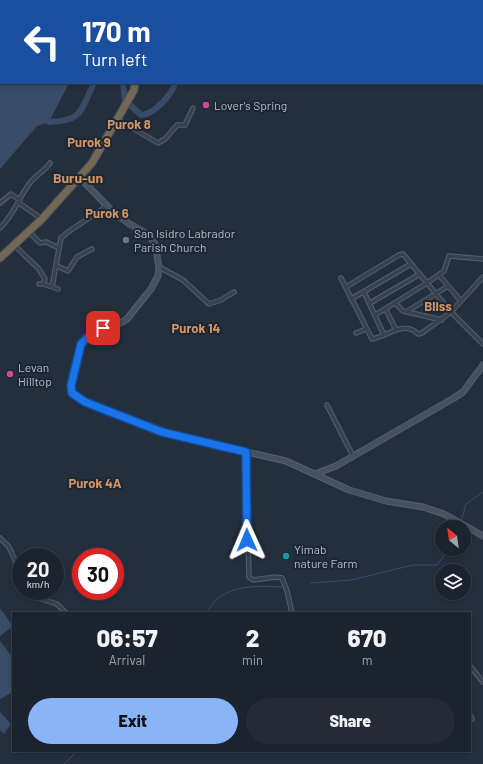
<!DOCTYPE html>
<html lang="en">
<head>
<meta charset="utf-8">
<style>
  :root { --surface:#1b232e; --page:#242b36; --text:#f1f3f6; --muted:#a0a4aa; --line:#39404a; --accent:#8ab4f8 }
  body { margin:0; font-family:Barlow,sans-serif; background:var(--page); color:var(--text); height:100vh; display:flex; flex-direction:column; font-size:15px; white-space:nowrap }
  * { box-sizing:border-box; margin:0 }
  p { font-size:13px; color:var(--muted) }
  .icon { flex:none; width:22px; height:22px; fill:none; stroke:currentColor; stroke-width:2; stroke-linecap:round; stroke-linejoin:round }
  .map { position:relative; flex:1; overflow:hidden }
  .details { position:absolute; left:12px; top:612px; width:459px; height:140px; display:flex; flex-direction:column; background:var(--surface); border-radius:0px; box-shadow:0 2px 6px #0003,0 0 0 1px var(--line) }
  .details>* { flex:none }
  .guide { position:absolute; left:0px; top:0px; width:483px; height:84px; box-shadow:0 2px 6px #0003,0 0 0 1px var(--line); background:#1a4fa0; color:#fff; overflow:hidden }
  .needle { width:26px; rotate:331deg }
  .fabs { position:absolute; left:435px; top:520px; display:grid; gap:8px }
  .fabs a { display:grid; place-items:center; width:36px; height:36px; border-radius:50%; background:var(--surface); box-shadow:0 2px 6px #0003,0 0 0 1px var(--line); font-size:20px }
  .speed { position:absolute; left:12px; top:548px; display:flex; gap:8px; font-size:20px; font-weight:700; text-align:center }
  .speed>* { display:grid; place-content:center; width:52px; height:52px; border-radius:50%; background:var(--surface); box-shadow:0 2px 6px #0003,0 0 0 1px var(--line); line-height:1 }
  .speed small { font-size:10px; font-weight:400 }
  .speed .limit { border:6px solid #d22; background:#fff; color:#111 }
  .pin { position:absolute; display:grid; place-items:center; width:34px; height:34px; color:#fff; margin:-17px; border-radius:8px; box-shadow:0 2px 6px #0006 }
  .me { position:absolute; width:44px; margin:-22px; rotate:359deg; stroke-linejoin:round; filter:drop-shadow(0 0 3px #0008) }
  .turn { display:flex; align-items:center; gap:14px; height:84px; padding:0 16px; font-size:18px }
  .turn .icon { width:52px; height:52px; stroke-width:2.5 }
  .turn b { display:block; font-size:28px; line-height:34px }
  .eta { display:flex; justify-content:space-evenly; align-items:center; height:68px; text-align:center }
  .eta b { font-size:24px; font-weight:800; line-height:28px }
  .action { display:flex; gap:8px; margin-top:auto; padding:8px 16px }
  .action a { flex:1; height:46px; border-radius:24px; background:var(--accent); color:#111; font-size:16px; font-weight:800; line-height:46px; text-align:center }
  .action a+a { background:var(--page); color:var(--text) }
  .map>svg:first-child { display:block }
</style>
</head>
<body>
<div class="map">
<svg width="483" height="764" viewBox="0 0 483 764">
  <rect width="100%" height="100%" fill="#242f3e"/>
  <path fill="#394c67" d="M0,0H138L1,1V83H69L49,122L37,126L0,169Z
    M0,608L13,626L0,636Z
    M0,641L13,658V692L0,699Z
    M0,712L11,724L4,734L0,730Z"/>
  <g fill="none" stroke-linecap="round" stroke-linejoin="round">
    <path stroke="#394c67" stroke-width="1" d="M461,522L466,504L483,492
      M311,583L351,580L413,565H437L449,549
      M207,613C221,583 256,586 283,587
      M64,764L77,751"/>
    <path stroke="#394c67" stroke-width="6" d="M318,1L320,0
      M123,83L125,100L141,115C154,115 172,94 175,83
      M49,122C83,121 80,111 94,83"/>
    <defs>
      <path id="street" d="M117,119L158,143L165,139L177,125H185L193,108
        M0,203L11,194L20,200
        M19,203L42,219
        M0,228C15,214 18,198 30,183C36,175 44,172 50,163
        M29,232L40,243L46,242L59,248
        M15,246L39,269L45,279L43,284H39
        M57,266L68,271L77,257L92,249
        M159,267L183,280L209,304L221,300L234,292
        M439,275L461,301
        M341,278L372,339C388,336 404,320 418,334L422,333L451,312L483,277
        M43,284L58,289
        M52,287L61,238L68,232L107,206
        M346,287L399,255L403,254L451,312L483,344
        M364,292L384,335
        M351,299L411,264
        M370,303L420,274
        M396,304L403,311L442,320
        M386,310L396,330
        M406,312L448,286
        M375,315L427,283L444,271L449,256L483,259
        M356,333L366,329
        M327,405L353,456
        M246,452L249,577L253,580L275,577L282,578L287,591L292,613
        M0,538L9,547L21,574
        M29,591L32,596L57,604L66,613
        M470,666L483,682
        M470,715L472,719"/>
      <path id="secondary" d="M80,178L112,211L128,223L149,235L155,244L159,267L158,276L151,289L127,319C120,325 110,325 101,329C73,341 80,361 71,386C71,395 77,399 85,402L173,435L286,461L349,490L386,501L423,507L444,514L483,536
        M315,474L336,466L454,398L463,392L483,365"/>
      <path id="highway" d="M153,1V0
        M0,258L42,219L92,163L134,90L135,83"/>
    </defs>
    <use href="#street" stroke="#565f6c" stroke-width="5.5"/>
    <use href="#secondary" stroke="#565f6c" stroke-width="7"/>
    <use href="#highway" stroke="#434c59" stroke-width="9"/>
    <use href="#street" stroke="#38414e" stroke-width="3.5"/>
    <use href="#secondary" stroke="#465061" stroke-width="5"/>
    <use href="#highway" stroke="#746855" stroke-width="7"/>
  </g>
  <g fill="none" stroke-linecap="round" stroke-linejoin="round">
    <defs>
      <path id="route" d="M103,328L89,336L81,344L71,386L72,393L85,402L162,432L246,452L247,540"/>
    </defs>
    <use href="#route" stroke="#114b97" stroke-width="10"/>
    <use href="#route" stroke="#1a73e8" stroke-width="7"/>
  </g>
  <g fill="#d1479c" stroke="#1d2633" stroke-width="1.5">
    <circle cx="206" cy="105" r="4"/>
    <circle cx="10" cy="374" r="4"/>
  </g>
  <circle fill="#6b7280" stroke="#1d2633" stroke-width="1.5" cx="126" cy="240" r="4"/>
  <circle fill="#0f9aa8" stroke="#1d2633" stroke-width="1.5" cx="286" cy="556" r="4"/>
  <g text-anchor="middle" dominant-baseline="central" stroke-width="4" stroke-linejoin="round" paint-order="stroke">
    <g font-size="12" fill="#b4bcc9" stroke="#1d2633" text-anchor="start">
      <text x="214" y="105">Lover's Spring</text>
      <text x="134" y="233">San Isidro Labrador<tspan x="134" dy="14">Parish Church</tspan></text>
      <text x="18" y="367">Levan<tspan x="18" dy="14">Hilltop</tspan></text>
      <text x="294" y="549">Yimab<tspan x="294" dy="14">nature Farm</tspan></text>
    </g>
    <g font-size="13" font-weight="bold" fill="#d59563" stroke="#1d2633">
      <text x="129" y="124">Purok 8</text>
      <text x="89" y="142">Purok 9</text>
      <text x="107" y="213">Purok 6</text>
      <text x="438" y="306">Bliss</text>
      <text x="196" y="328">Purok 14</text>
      <text x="95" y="483">Purok 4A</text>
    </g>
    <g font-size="14" font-weight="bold" fill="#d59563" stroke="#1d2633">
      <text x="78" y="177">Buru-un</text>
    </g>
  </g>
</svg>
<div class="fabs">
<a><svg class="needle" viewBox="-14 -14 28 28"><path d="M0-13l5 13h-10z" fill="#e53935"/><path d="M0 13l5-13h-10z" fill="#a0a4aa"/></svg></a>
<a><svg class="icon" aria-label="layers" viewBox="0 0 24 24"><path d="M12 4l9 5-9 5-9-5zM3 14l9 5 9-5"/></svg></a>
</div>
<div class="speed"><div>20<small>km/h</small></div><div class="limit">30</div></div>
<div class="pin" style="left:103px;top:328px;background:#d93025"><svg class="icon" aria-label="arrive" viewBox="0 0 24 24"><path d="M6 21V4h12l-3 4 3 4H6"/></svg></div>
<svg class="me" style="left:247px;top:540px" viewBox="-20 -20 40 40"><path d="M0-17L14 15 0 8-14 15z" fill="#1a73e8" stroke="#fff" stroke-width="4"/></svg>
<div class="guide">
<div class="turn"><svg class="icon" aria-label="left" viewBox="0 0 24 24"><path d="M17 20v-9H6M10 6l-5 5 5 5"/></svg><div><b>170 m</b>Turn left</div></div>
</div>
<section class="details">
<div class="eta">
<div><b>06:57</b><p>Arrival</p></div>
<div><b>2</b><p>min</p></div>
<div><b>670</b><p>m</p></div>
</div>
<div class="action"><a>Exit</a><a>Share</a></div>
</section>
</div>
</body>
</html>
